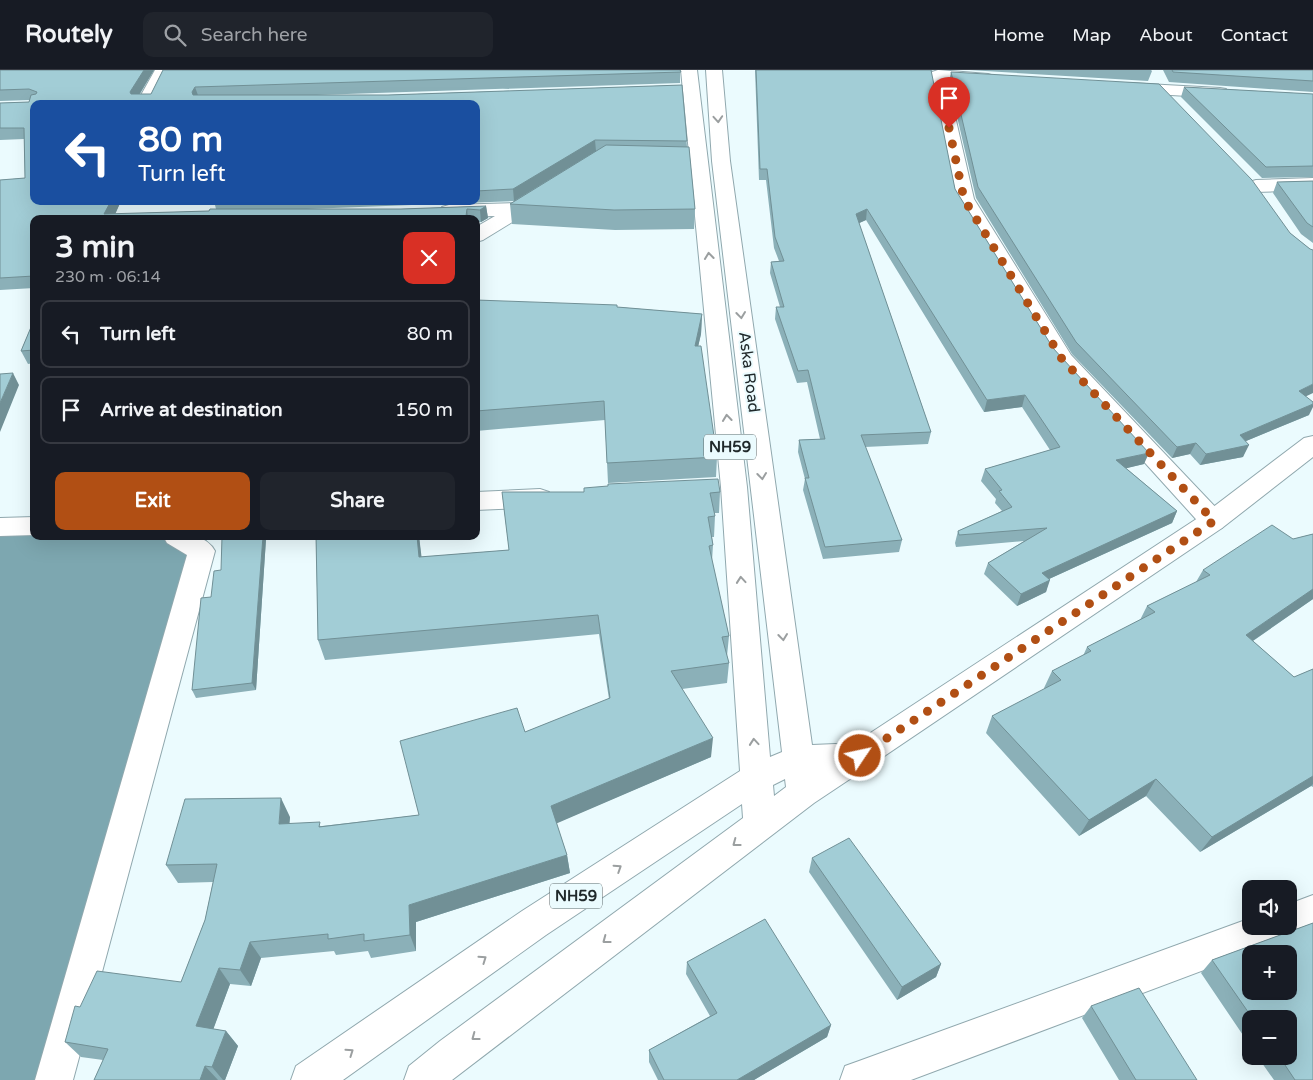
<!DOCTYPE html>
<html lang="en">
<head>
<meta charset="utf-8">
<style>
  :root { --surface:#171b24; --page:#20242c; --text:#f1f3f6; --muted:#9ea1a6; --line:#363941; --accent:#b14f14 }
  body { margin:0; font-family:"Varela Round",sans-serif; background:var(--page); color:var(--text); height:100vh; display:flex; flex-direction:column; font-size:19px; white-space:nowrap }
  * { box-sizing:border-box; margin:0 }
  p { font-size:16px; color:var(--muted) }
  .icon { flex:none; width:28px; height:28px; fill:none; stroke:currentColor; stroke-width:2; stroke-linecap:round; stroke-linejoin:round }
  .map { position:relative; flex:1; overflow:hidden }
  .details { position:absolute; left:30px; top:145px; width:450px; height:325px; display:flex; flex-direction:column; background:var(--surface); border-radius:10px; box-shadow:0 5px 20px #0002 }
  .details>* { flex:none }
  .guide { position:absolute; left:30px; top:30px; width:450px; height:105px; border-radius:10px; box-shadow:0 5px 20px #0002; background:#1a4fa0; color:#fff; overflow:hidden }
  .tools { position:absolute; left:1242px; top:810px; display:grid; gap:10px }
  .tools a { display:grid; place-items:center; width:55px; height:55px; border-radius:10px; background:var(--surface); box-shadow:0 5px 20px #0002; font-size:25px }
  .pin { position:absolute; display:grid; place-items:center; width:42px; height:42px; color:#fff; margin:-51px -21px; border-radius:50% 50% 50% 0; rotate:-45deg; box-shadow:0 0 5px #0007 }
  .pin .icon { rotate:45deg }
  .me { position:absolute; width:55px; margin:-28px; rotate:56deg; stroke-linejoin:round; filter:drop-shadow(0 0 4px #0008) }
  .turn { display:flex; align-items:center; gap:18px; height:105px; padding:0 25px; font-size:22px }
  .turn .icon { width:65px; height:65px; stroke-width:2.5 }
  .turn b { display:block; font-size:35px; line-height:42px }
  .round { display:grid; place-items:center; flex:none; width:52px; height:52px; border-radius:10px; background:var(--page) }
  .head { display:flex; align-items:center; justify-content:space-between; height:85px; padding:0 25px }
  h1 { font-size:30px; font-weight:700; line-height:38px }
  .button { display:flex; gap:10px; margin-top:auto; padding:10px 25px }
  .button a { flex:1; height:58px; border-radius:10px; background:var(--accent); color:#fff; font-size:20px; font-weight:700; line-height:58px; text-align:center }
  .button a+a { background:var(--page); color:var(--text) }
  ul { padding:0; list-style:none }
  li { display:flex; align-items:center; gap:15px; height:68px; margin:0 10px 8px; padding:0 15px; border:2px solid var(--line); border-radius:10px }
  li div { flex:1 }
  li b { display:block; font-size:19px }
  li em { font-style:normal }
  header { display:flex; align-items:center; gap:30px; box-sizing:border-box; height:70px; padding:0 25px; background:var(--surface); border-bottom:1px solid var(--line) }
  header strong { font-size:24px }
  nav { display:flex; gap:28px; margin-inline-start:auto; font-size:18px }
  .search { width:350px; height:45px; background:var(--page); display:flex; align-items:center; gap:12px; box-sizing:border-box; padding:0 18px; border-radius:10px; color:var(--muted); font-size:19px }
  .map>svg:first-child { display:block }
</style>
</head>
<body>
<header>
<strong>Routely</strong>
<div class="search"><svg class="icon" aria-label="search" viewBox="0 0 24 24"><circle cx="10" cy="10" r="6"/><path d="M15 15l6 6"/></svg>Search here</div>
<nav><a>Home</a><a>Map</a><a>About</a><a>Contact</a></nav>
</header>
<div class="map">
<svg width="1313" height="1010" viewBox="0 0 1313 1010">
  <rect width="100%" height="100%" fill="#ebfbfe"/>
  <path fill="#7da7b0" d="M34,455V466H208L51,1010H0V458Z"/>
  <g fill="none" stroke-linecap="round" stroke-linejoin="round">
    <defs>
      <path id="minor" d="M155,0H171L153,34H136Z
        M938,0L988,4L994,6L996,9L994,12L988,14L947,11L974,129L1071,285L1222,444L1226,451L1222,458L1213,460L1204,458L1051,289L954,129L930,5L932,2Z
        M1128,13L1220,18L1226,19L1228,23L1226,27L1220,28L1122,22L1120,18L1122,14Z
        M1313,108V120L1256,122L1249,120L1247,116L1249,112L1256,110Z
        M520,133L527,135L530,139L527,143L483,170L476,172V157L495,146L449,147L442,145L439,141L442,137L449,135Z
        M540,419L549,422L553,428L549,434L540,437L476,440V422Z
        M34,447V465L0,466V448Z
        M163,466C182,466 205,462 215,481L73,1010H35L187,485L167,473Z
        M1313,825V859L911,1010H840L845,996L859,991L1251,848V856H1289V834Z"/>
      <path id="major" d="M1313,366V387L1222,458L871,695L860,699L849,695L844,686L849,677L1204,444L1304,368Z"/>
      <path id="highway" d="M681,0H697L747,417L770,687L782,682L712,91L706,0H722L730,91L812,675L860,673L871,677L876,686L871,695L814,733L452,1010H404L409,996L440,971L743,748L742,734L546,865L343,1010H291L296,996L522,841L740,701L721,417ZM785,709L786,717L774,726L773,715Z"/>
    </defs>
    <use href="#minor" stroke="#90a8ae" stroke-width="2"/>
    <use href="#major" stroke="#90a8ae" stroke-width="2"/>
    <use href="#highway" stroke="#90a8ae" stroke-width="2"/>
    <use href="#minor" fill="#fff" fill-rule="evenodd"/>
    <use href="#major" fill="#fff" fill-rule="evenodd"/>
    <use href="#highway" fill="#fff" fill-rule="evenodd"/>
  </g>
  <path fill="#8bb0b8" fill-rule="evenodd" d="M0,0H154L140,24H151L163,0H680V13L317,25H388L682,15L687,77H689L695,139L694,159L615,160L512,154L510,134L514,131L307,139H401L486,136L488,148L481,152H476V149H34V218L0,220V110L25,108L24,69L0,70V33L29,32L30,30L0,31ZM34,34H476V131H214L216,139H210L209,141L115,144L121,131H34Z
    M755,0H933L931,1L955,119L1053,278L1144,394L1126,398L1177,441L1172,453L1049,509L1046,522L1017,536L984,504L988,493L1024,471L956,477L955,473L958,461L1002,441L995,433L996,429L981,411L985,399L1050,380L1022,337L984,342L866,150L859,153L931,362L928,374L865,377L902,470L899,482L823,489L803,420L805,409L798,382L799,370L820,369L807,312L797,313L775,249L776,237H780L770,203L771,192L779,191L774,178L766,110H759Z
    M969,0H1151L1152,1L1148,11Z
    M1163,0H1313V22L1169,12Z
    M951,2L1290,163L1310,179L1306,326L1309,345L1246,371L1243,387L1200,395L1190,384L1172,388L1072,284L976,128L949,12Z
    M1184,17L1313,24V107L1262,108L1181,27Z
    M1313,111V173L1301,164L1273,123L1277,112Z
    M476,230L617,237L702,244L701,264L698,276L717,387L716,407L608,413L605,350L476,361Z
    M34,250V293L28,294L21,281Z
    M502,422H720L719,443H714L715,446L714,467H712L713,475L712,491L729,566L727,586L729,593L727,613L682,619L711,687L556,753L567,785L570,803L416,852V881L371,888L368,881L336,885L334,881L261,888L251,916L230,914L213,959L226,961L238,976L225,1010H94L103,990L81,987L65,972L80,937L181,912L205,850L213,812L178,813L166,795L290,747L289,754L322,756L419,745L525,662L609,629L599,564L325,590L318,570L316,466H419L421,487L509,480Z
    M1313,464V529L1253,571L1294,607L1313,599V717L1311,716L1200,782L1146,726L1079,766L986,663L992,646L1045,619L1044,618L1052,601L1083,586L1087,577L1140,550L1147,536L1196,512L1203,500L1293,469Z
    M266,469L256,620L196,628L192,620L211,527L221,500Z
    M812,788L941,894L936,907L897,930L809,802Z
    M1313,853V1010H1274L1257,986H1289V949H1251V977L1201,903L1212,890ZM1251,884H1289V921H1251Z
    M687,892L831,955L827,967L754,1010H658L649,992V980L710,946L686,904Z
    M1091,936L1197,1010H1119L1082,948Z"/>
  <path fill="#719096" d="M144,0H154L134,33L130,22Z
    M195,17L199,28L195,33L192,22Z
    M595,70L596,81L514,131L513,119Z
    M111,131H121L113,149L104,144Z
    M486,136L488,148L481,152L480,140Z
    M467,139L468,149H466V146Z
    M867,139L866,150L855,155L856,144Z
    M702,244L701,264L694,295L695,276Z
    M13,303L19,315L0,362V333Z
    M1313,314V323L1292,333L1299,321Z
    M1025,325L1022,337L984,342L987,330Z
    M1313,334V337L1309,345L1234,376L1240,365Z
    M1196,373L1190,384L1172,388L1177,377Z
    M1249,375L1243,387L1200,395L1206,384Z
    M1149,383L1144,394L1111,402L1116,390Z
    M1177,441L1172,453L1038,514L1042,503Z
    M263,466H265L266,469L256,620L252,613Z
    M417,466H419L424,507L419,487Z
    M1050,510L1046,522L1017,536L1021,524Z
    M1313,519V529L1235,583L1246,565Z
    M713,668L711,687L553,755L551,736Z
    M1313,706V714L1311,716L1200,782L1212,767Z
    M1156,709L1146,726L1079,766L1089,750Z
    M281,728L290,747L288,772L279,754Z
    M567,785L570,803L416,852V881L410,865L409,835Z
    M250,872L261,888L251,916L240,900Z
    M941,894L936,907L897,930L902,917Z
    M219,898L230,914L209,971L196,956Z
    M831,955L827,967L754,1010H737Z
    M226,961L238,976L225,1010H223L212,997Z
    M205,996L218,1010H200Z"/>
  <path fill="#a2cdd6" stroke="#719096" fill-rule="evenodd" d="M0,0H144L130,22L131,24H151L163,0H680L681,2L195,17L192,22L193,25H388L682,15L687,71L595,70L513,119L476,121V34H34V131H111L104,144L209,141L210,139H401L486,136L480,140L467,139L466,146H444V149H34V206L0,208V110L25,108L24,58H0V33L29,32L31,25L36,24L37,22L29,19L0,20Z
    M756,0H931L955,119L1053,278L1149,383L1116,390L1177,441L1042,503L1050,510L1021,524L988,493L1047,458L959,465L958,461L1012,437L999,421L1002,420L985,399L1060,377L1025,325L987,330L867,139L856,144L931,362L861,365L902,470L825,477L805,408H809L799,370L825,369L808,300L798,301L776,237H784L771,192L784,191L775,167L767,99H760Z
    M1172,0H1313V11L1173,2Z
    M951,2L1159,14L1252,110L1290,163L1310,179L1313,180V314L1299,321L1313,332V334L1240,365L1249,375L1206,384L1196,373L1177,377L1076,272L978,117Z
    M1184,17L1313,24V96L1266,97Z
    M606,75L689,77L695,139L614,140L510,134Z
    M1313,111V157L1307,153L1277,112Z
    M476,230L617,235V237L702,244L695,276H701L717,387L607,393L604,331L476,341Z
    M34,250V280L21,281Z
    M13,303L0,333V304Z
    M718,409L720,422L710,423L715,446L708,447L713,475L709,476L729,566L722,567L729,593L671,601L713,668L551,736L567,785L409,835L410,865L364,871V864L328,869V864L250,872L240,900L219,898L196,956L226,961L212,997L205,996L200,1010H94L108,979L65,972L75,936L80,937L97,901L181,912L205,850L217,794L166,795L185,729L281,728L279,754L320,752L319,757L419,745L400,671L517,638L525,662L610,628L598,545L318,570L316,466H417L419,487L509,480L502,422H584V418L608,416V414Z
    M1272,455L1293,469L1313,464V519L1246,565L1294,607L1313,599V706L1212,767L1156,709L1089,750L992,646L1061,610L1052,601L1091,581L1087,577L1155,542L1147,536L1210,505L1203,500Z
    M227,466H263L252,613L192,620L201,528L211,527L214,501L221,500L222,467Z
    M849,768L941,894L902,917L812,788Z
    M765,849L831,955L737,1010H664L649,980L717,943L687,892Z
    M1313,853V1010H1295L1279,986H1289V949H1253L1212,890ZM1251,884H1289V921H1251Z
    M1139,918L1197,1010H1136L1091,936Z"/>
  <defs><path id="oneway-chevron" d="M-2-3.5L2.5 0L-2 3.5" fill="none" stroke-width="1.6" stroke-linecap="round" stroke-linejoin="round" transform="scale(1.25)"/></defs>
  <g stroke="#9b9fa0">
    <use href="#oneway-chevron" transform="translate(718 49) rotate(86)"/>
    <use href="#oneway-chevron" transform="translate(709 186) rotate(-96)"/>
    <use href="#oneway-chevron" transform="translate(741 245) rotate(83)"/>
    <use href="#oneway-chevron" transform="translate(727 348) rotate(-96)"/>
    <use href="#oneway-chevron" transform="translate(762 406) rotate(83)"/>
    <use href="#oneway-chevron" transform="translate(741 510) rotate(-95)"/>
    <use href="#oneway-chevron" transform="translate(783 567) rotate(83)"/>
    <use href="#oneway-chevron" transform="translate(754 672) rotate(-95)"/>
    <use href="#oneway-chevron" transform="translate(736 773) rotate(143)"/>
    <use href="#oneway-chevron" transform="translate(618 798) rotate(-33)"/>
    <use href="#oneway-chevron" transform="translate(606 870) rotate(143)"/>
    <use href="#oneway-chevron" transform="translate(483 889) rotate(-35)"/>
    <use href="#oneway-chevron" transform="translate(475 967) rotate(143)"/>
    <use href="#oneway-chevron" transform="translate(350 982) rotate(-35)"/>
  </g>
  <g fill="none" stroke-linecap="round" stroke-linejoin="round">
    <path stroke="#b14f14" stroke-width="9" stroke-dasharray="0 16.2" d="M860,686L1214,451L1062,289L964,129L949,58"/>
  </g>
  <g text-anchor="middle" dominant-baseline="central" stroke-width="4" stroke-linejoin="round" paint-order="stroke">
    <g fill="#ebfbfe" stroke="#5d686a" stroke-width="1">
      <rect x="704" y="364.5" width="52" height="25" rx="4"/>
      <rect x="550" y="813.5" width="52" height="25" rx="4"/>
    </g>
    <g font-size="15" font-weight="bold" fill="#20292b">
      <text x="730" y="377">NH59</text>
      <text x="576" y="826">NH59</text>
    </g>
    <g font-size="16" fill="#20292b" stroke="#ebfbfe">
      <text transform="translate(749 302) rotate(83)">Aska Road</text>
    </g>
  </g>
</svg>
<div class="tools">
<a><svg class="icon" aria-label="sound" viewBox="0 0 24 24"><path d="M4 9h4l5-4v14l-5-4H4zM17 9q2 3 0 6"/></svg></a>
<a>+</a>
<a>−</a>
</div>
<div class="pin" style="left:949px;top:58px;background:#d93025"><svg class="icon" aria-label="arrive" viewBox="0 0 24 24"><path d="M6 21V4h12l-3 4 3 4H6"/></svg></div>
<svg class="me" style="left:860px;top:686px" viewBox="-20 -20 40 40"><circle r="17" fill="#b14f14" stroke="#fff" stroke-width="3"/><path d="M0-11L8 9 0 5-8 9z" fill="#fff"/></svg>
<div class="guide">
<div class="turn"><svg class="icon" aria-label="left" viewBox="0 0 24 24"><path d="M17 20v-9H6M10 6l-5 5 5 5"/></svg><div><b>80 m</b>Turn left</div></div>
</div>
<section class="details">
<div class="head"><div><h1>3 min</h1><p>230 m · 06:14</p></div><a class="round" style="background:#d93025;color:#fff"><svg class="icon" aria-label="close" viewBox="0 0 24 24"><path d="M6 6l12 12M18 6L6 18"/></svg></a></div>
<ul>
<li><svg class="icon" aria-label="left" viewBox="0 0 24 24"><path d="M17 20v-9H6M10 6l-5 5 5 5"/></svg><div><b>Turn left</b></div><em>80 m</em></li>
<li><svg class="icon" aria-label="arrive" viewBox="0 0 24 24"><path d="M6 21V4h12l-3 4 3 4H6"/></svg><div><b>Arrive at destination</b></div><em>150 m</em></li>
</ul>
<div class="button"><a>Exit</a><a>Share</a></div>
</section>
</div>
</body>
</html>
